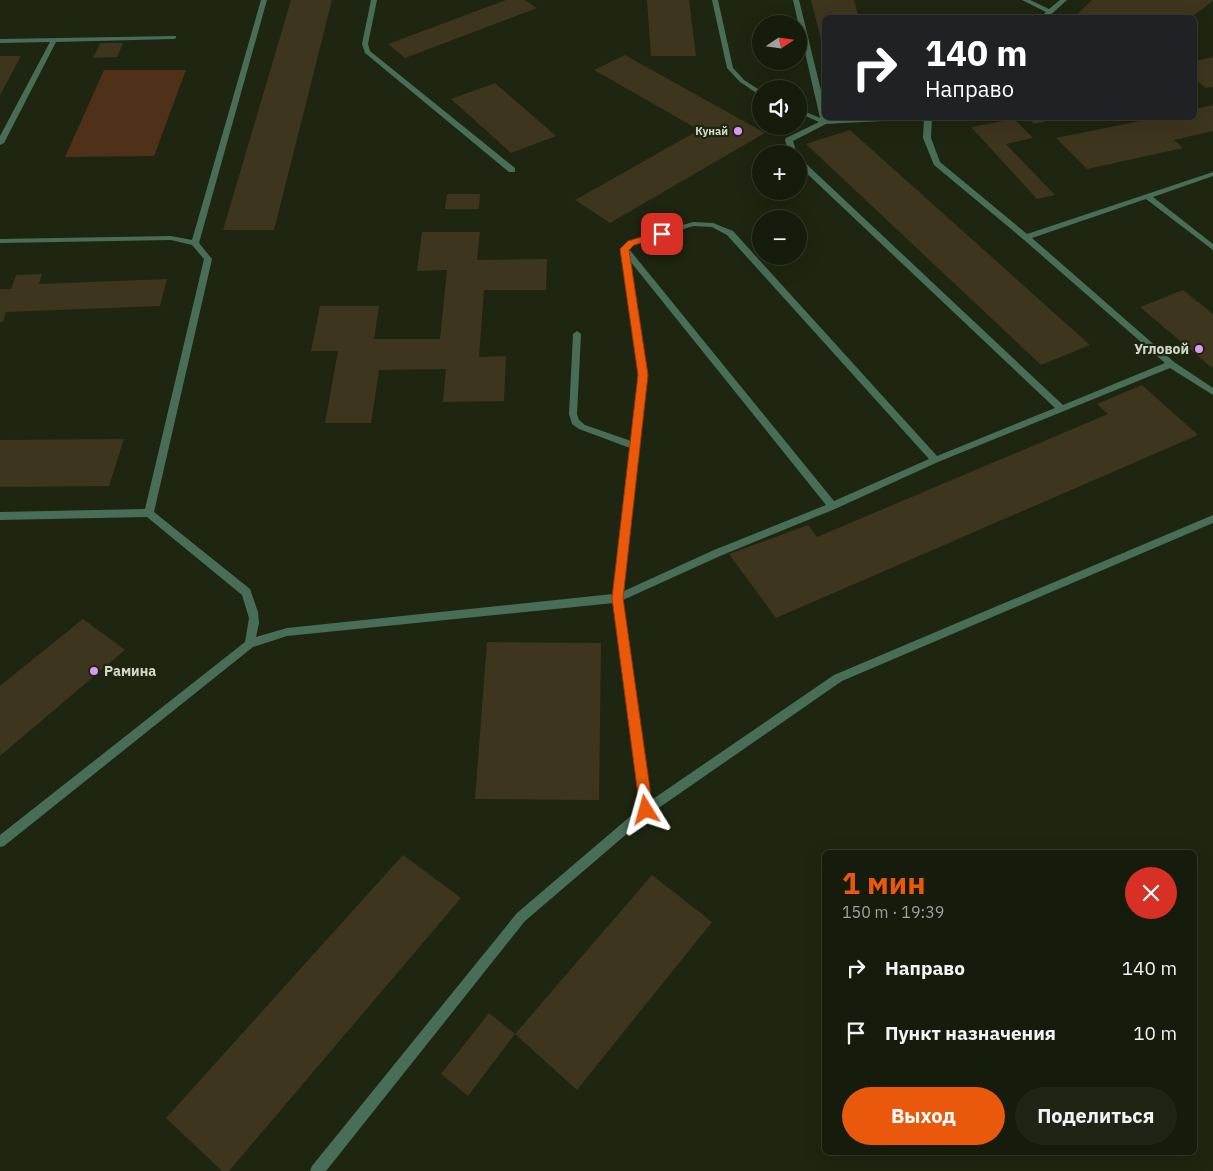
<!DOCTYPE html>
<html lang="ru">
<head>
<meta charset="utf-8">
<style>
  :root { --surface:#161c0c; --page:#1f2515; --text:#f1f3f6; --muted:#9ea19d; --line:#353a2d; --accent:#ea580c }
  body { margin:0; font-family:"IBM Plex Sans",sans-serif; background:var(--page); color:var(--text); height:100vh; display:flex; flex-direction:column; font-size:19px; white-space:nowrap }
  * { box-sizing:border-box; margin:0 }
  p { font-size:16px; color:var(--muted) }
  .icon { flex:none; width:28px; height:28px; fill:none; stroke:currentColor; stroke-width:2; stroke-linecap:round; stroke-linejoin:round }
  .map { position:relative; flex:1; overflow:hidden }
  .sheet { position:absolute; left:822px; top:850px; width:375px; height:305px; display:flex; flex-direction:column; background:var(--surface); border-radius:8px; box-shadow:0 5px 20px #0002,0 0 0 1px var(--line) }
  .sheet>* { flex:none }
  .top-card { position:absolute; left:822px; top:15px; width:375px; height:105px; border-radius:8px; box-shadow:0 5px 20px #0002,0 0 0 1px var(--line); background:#202124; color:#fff; overflow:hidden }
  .needle { width:32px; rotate:77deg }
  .buttons { position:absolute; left:752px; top:15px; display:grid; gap:10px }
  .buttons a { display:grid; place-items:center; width:55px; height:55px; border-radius:50%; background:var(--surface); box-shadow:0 5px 20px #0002,0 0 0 1px var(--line); font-size:25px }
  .pin { position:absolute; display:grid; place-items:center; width:42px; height:42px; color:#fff; margin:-21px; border-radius:10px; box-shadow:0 2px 8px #0006 }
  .me { position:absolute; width:55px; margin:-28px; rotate:352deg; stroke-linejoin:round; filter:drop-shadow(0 0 4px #0008) }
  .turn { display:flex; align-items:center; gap:18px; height:105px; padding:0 20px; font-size:22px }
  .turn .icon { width:65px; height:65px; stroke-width:2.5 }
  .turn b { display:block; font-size:35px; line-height:42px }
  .round { display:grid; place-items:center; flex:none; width:52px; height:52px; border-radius:26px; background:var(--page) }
  .head { display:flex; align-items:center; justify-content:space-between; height:85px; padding:0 20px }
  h1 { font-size:30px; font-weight:700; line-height:38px; color:var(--accent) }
  .button { display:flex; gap:10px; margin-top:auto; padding:10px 20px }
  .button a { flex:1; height:58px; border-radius:30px; background:var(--accent); color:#fff; font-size:20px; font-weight:700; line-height:58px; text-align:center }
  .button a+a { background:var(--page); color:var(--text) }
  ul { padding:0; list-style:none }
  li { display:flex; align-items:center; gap:15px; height:65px; padding:0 20px }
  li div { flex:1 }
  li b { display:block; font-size:19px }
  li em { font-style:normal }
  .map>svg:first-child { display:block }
</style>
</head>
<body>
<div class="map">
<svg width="1213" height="1171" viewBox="0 0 1213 1171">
  <rect width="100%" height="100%" fill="#1e2510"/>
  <path fill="#4f3018" d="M104,70H186L154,156L65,157Z"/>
  <path fill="#3e351f" d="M291,0H332L274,230H223Z
    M506,0H525L537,8L405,58L388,44Z
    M647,0H689L696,56H651Z
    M811,0H854L859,18H825V56Z
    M1092,0H1213V1L1190,18H1073Z
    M100,43H123L117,57L93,58Z
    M625,55L765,133L610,223L575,200L699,130L594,70Z
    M0,56H21L0,95Z
    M1213,57V87L1206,88L1195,80V61Z
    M495,83L556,136L511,153L451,99Z
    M1213,105V131L1174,140L1183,148L1087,169L1056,138L1155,118H1195V109Z
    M1028,118H1060L1034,124Z
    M1014,119L1033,138L1006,144L1055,195L1037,199L971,127Z
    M850,130L1090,345L1041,365L806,144Z
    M447,194H480L479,209H445Z
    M422,232H480L477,260L547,259L546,290H484L479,357L506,356L504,401L443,402L446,369L379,370L371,423H325L338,351H311L320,306H379L374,339H440L447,270L417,271Z
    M42,274L39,284L167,279L160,306L6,312L3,322H0V289H11L16,275Z
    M1183,290L1213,314V366L1211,367L1140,307Z
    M1142,385L1198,435L776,618L729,554L808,525L817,537L1108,414L1097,404Z
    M124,439L109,486L0,487V440Z
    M83,619L125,650L0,756V686Z
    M487,642L601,643L599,800L475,799Z
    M403,855L461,898L229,1171H222L166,1118Z
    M652,875L712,922L577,1090L515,1034Z
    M489,1013L515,1034L468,1096L441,1074Z"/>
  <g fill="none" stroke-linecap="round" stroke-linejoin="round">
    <path fill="#496e57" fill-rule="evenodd" d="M261,0H267L199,243L212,259L154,512L250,589L258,612L259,623L256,637L287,628L613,594L630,448L579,429L572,424L569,414L573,334L577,331L581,334L577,414L579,420L585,425L631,441L639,375L620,249L628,241L693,222L713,223L733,231L937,456L1055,408L799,166V160H802L1063,405L1165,363L1023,239L934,165L923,138L924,118H932L931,138L940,162L1027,234L1213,172V176L1153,197L1213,244V250L1146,199L1032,238L1174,362L1213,388V395L1170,368L938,462L835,509L720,556L623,600L650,801L834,675L1213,515V523L842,681L650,814L525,921L326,1171H310L312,1166L517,913L640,808L614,603L287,636L253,647L4,846L0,847V835L245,642L249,618L242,595L147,517L0,520V512L145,509L204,259L192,245L171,240L0,243V239L171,236L192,240ZM693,226L712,227L727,235L929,459L834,501L629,249L634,245ZM630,261L826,505L714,550L624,591L647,375Z
      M371,0H377L368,44L370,51L515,168V172H509L365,53L362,44Z
      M712,0H718L733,68L744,80L761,91V96L740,82L727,68Z
      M793,0H799L825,107V118H827L828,120L921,118L920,119L826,124L793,141L797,154H789L785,140L786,138L819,122L799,113V109L820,118Z
      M1022,0H1030L1049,9L1060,0H1067L1047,18H1039L1046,12Z
      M176,36V38L174,39L56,42L4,143L0,145V136L50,42L0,43V39Z"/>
  </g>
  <path fill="#ea580c" stroke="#983908" d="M662,231L667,234L665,236L634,245L629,250L648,375L623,598L653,810L651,814L646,816L642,814L640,810L612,598L638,375L620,249L628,241Z"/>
  <g fill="#dc99f4" stroke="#1e2510" stroke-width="2">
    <circle cx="738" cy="131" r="5"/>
    <circle cx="1199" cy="349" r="5"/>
    <circle cx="94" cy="671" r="5"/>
  </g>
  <g text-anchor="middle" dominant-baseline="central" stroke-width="4.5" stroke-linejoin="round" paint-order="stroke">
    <g font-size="11" font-weight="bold" fill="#d3d8cb" stroke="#1e2510" text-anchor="end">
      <text x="728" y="131">Кунай</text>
    </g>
    <g font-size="14" font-weight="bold" fill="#d3d8cb" stroke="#1e2510" text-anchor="end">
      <text x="1189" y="349">Угловой</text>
      <text x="104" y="671" text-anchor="start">Рамина</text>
    </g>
  </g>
</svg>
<div class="buttons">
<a><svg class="needle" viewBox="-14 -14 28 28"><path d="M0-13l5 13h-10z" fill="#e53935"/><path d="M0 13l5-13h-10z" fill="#9ea19d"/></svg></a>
<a><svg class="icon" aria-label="sound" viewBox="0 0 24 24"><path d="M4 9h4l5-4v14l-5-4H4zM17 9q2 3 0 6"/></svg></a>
<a>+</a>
<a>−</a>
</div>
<div class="pin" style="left:662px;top:234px;background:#d93025"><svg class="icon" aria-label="arrive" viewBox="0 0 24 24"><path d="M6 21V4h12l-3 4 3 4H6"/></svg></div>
<svg class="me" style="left:646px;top:810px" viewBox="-20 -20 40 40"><path d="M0-17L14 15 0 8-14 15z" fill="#ea580c" stroke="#fff" stroke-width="4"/></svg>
<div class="top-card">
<div class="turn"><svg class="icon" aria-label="right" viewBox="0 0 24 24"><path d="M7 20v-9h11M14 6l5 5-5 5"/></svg><div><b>140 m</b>Направо</div></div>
</div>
<section class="sheet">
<div class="head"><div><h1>1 мин</h1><p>150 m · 19:39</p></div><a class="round" style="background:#d93025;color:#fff"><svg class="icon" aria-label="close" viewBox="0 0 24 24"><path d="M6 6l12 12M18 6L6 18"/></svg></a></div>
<ul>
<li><svg class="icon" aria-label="right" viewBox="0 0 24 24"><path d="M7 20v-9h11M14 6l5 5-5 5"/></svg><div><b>Направо</b></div><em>140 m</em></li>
<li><svg class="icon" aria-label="arrive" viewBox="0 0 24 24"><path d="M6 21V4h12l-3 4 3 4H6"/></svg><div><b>Пункт назначения</b></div><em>10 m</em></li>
</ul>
<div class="button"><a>Выход</a><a>Поделиться</a></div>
</section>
</div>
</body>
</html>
